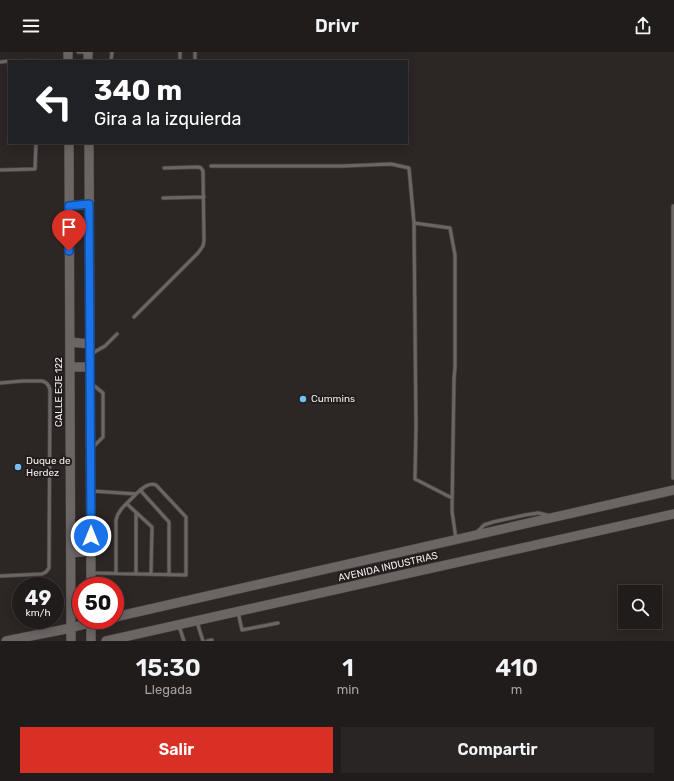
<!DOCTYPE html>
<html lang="es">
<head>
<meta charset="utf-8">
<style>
  :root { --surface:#211c1c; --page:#292525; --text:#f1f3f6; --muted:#a2a1a3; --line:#3e3a3b; --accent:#d93025 }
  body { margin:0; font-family:Rubik,sans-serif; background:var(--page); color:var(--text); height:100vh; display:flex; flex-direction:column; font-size:15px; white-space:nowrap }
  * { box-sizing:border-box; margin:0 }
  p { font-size:13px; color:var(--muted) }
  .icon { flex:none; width:22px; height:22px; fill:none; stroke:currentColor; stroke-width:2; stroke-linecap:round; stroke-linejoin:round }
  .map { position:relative; height:589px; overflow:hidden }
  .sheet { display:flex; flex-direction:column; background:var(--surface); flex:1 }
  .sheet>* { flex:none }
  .banner { position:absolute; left:8px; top:8px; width:400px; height:84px; border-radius:0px; box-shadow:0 2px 10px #0003,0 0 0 1px var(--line); background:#202124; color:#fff; overflow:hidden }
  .fabs { position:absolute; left:618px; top:533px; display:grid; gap:8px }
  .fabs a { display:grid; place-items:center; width:44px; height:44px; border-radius:0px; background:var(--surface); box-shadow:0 2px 10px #0003,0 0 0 1px var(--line); font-size:20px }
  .speed { position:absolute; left:12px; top:525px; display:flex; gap:8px; font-size:20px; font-weight:700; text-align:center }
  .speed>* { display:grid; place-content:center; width:52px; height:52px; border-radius:50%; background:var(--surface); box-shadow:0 2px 10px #0003,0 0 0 1px var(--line); line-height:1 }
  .speed small { font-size:10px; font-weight:400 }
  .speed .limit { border:6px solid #d22; background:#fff; color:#111 }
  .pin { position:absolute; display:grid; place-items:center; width:34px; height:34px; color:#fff; margin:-41px -17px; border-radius:50% 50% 50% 0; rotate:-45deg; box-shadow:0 0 4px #0007 }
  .pin .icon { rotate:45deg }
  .me { position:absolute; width:44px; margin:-22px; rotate:0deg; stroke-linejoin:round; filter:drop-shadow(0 0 3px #0008) }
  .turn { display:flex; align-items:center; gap:14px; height:84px; padding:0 20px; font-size:18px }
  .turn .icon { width:52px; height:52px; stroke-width:2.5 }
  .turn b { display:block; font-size:28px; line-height:34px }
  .eta { display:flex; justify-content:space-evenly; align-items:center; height:68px; text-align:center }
  .eta b { font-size:24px; font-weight:600; line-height:28px }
  .cta { display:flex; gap:8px; margin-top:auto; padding:8px 20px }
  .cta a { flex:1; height:46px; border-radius:0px; background:var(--accent); color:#fff; font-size:16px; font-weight:600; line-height:46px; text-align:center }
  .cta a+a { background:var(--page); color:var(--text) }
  header { display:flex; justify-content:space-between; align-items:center; height:52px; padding:0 20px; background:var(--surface); font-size:18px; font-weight:600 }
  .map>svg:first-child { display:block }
</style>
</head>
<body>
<header><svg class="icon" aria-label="menu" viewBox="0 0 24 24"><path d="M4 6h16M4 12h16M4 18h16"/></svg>Drivr<svg class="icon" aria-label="share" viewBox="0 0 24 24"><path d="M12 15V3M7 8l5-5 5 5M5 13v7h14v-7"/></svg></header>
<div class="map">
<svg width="674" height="589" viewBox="0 0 674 589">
  <rect width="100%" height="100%" fill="#2c2625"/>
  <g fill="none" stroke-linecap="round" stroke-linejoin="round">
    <defs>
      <path id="lane" d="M78,0H86
        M195,0V9
        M24,9H38
        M111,9L112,0
        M180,9V0
        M0,10L9,9
        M211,114H343L391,112L409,116L414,171L416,374L415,427L452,446
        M0,118L35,117L36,91
        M163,146L204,145
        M673,154V426
        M414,171L450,176L455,203V315L454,327L452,459L456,487
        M134,265L198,201L203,194L204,189L203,119L201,116L198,115L164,116
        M91,302L105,294L117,282
        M0,331L22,329H42C47,330 49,333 50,338L49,516L46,520L42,522L0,524
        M92,332L103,341V385L93,395
        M140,438L169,470V523
        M92,439L136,442C142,437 148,430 156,433L186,465V523L93,521
        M127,452L152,475L151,522
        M136,460V522
        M476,481L484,473L493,470L525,463L538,461L547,463
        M116,521V468C118,457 129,450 136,442
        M238,560L242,578L278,571
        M197,570L203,589
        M179,574L184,589
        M207,589L212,588V589"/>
      <path id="secondary" d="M68,0V9
        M88,0V9
        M69,91L71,589
        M89,91L91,534
        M69,154L89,152
        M70,290L90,292
        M70,315H90
        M71,501L91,499
        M115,565L674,438
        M91,568V589
        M6,589L71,576L100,568
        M106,589L674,462"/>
    </defs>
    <use href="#lane" stroke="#494545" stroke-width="4.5"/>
    <use href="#secondary" stroke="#494545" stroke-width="10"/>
    <use href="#lane" stroke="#6b6564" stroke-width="3"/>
    <use href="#secondary" stroke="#6b6564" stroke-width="9"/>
  </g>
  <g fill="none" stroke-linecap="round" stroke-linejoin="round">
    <defs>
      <path id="route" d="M69,199V154L89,152L91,484"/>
    </defs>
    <use href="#route" stroke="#114b97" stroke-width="10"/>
    <use href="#route" stroke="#1a73e8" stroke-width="7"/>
  </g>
  <g fill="#74c0f6" stroke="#221d1c" stroke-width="1.5">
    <circle cx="303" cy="347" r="4"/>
    <circle cx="18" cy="415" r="4"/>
  </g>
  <g text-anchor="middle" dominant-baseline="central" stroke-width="4" stroke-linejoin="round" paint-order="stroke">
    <g font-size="10" fill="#f2eeee" stroke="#221d1c">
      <text transform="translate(59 340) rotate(-90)">CALLE EJE 122</text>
      <text transform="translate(388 515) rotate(-13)">AVENIDA INDUSTRIAS</text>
    </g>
    <g font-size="10" fill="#f2eeee" stroke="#221d1c" text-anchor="start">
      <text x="311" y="347">Cummins</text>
      <text x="26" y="409">Duque de<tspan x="26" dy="12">Herdez</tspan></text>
    </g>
  </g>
</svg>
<div class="fabs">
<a><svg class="icon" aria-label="search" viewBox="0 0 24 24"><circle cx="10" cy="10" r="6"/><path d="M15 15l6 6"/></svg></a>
</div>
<div class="speed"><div>49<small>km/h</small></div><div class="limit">50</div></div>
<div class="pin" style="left:69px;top:199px;background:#d93025"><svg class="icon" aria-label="arrive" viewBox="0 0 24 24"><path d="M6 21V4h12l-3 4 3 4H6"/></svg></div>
<svg class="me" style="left:91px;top:484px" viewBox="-20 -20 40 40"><circle r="17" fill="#1a73e8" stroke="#fff" stroke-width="3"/><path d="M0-11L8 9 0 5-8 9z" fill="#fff"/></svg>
<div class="banner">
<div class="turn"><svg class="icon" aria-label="left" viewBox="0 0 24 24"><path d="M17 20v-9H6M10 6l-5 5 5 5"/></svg><div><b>340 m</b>Gira a la izquierda</div></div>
</div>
</div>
<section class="sheet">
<div class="eta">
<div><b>15:30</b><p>Llegada</p></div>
<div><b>1</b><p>min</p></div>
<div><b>410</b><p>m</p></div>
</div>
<div class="cta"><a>Salir</a><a>Compartir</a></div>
</section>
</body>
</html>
